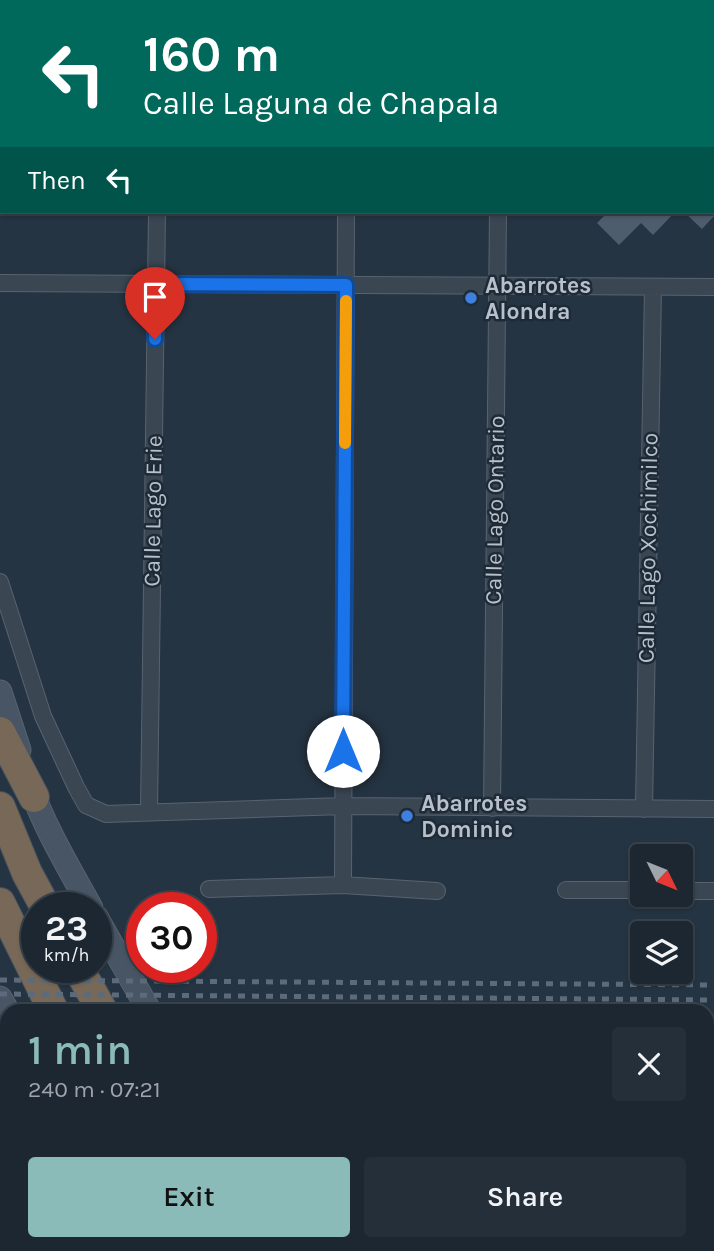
<!DOCTYPE html>
<html lang="en">
<head>
<meta charset="utf-8">
<style>
  :root { --surface:#1c2732; --page:#252f3a; --text:#f1f3f6; --muted:#a0a5ac; --line:#3a444d; --accent:#8bbbb9 }
  body { margin:0; font-family:Karla,sans-serif; background:var(--page); color:var(--text); height:100vh; display:flex; flex-direction:column; font-size:26px; white-space:nowrap }
  * { box-sizing:border-box; margin:0 }
  p { font-size:23px; color:var(--muted) }
  .icon { flex:none; width:38px; height:38px; fill:none; stroke:currentColor; stroke-width:2; stroke-linecap:round; stroke-linejoin:round }
  .map { position:relative; flex:1; overflow:hidden }
  .panel { position:absolute; left:0px; top:1004px; width:714px; height:247px; display:flex; flex-direction:column; background:var(--surface); border-radius:21px 21px 0 0; box-shadow:0 2px 5px #0004,0 0 0 2px var(--line) }
  .panel>* { flex:none }
  .banner { position:absolute; left:0px; top:0px; width:714px; height:214px; box-shadow:0 2px 5px #0004,0 0 0 2px var(--line); background:#00695c; color:#fff; overflow:hidden }
  .needle { width:46px; rotate:133deg }
  .buttons { position:absolute; left:630px; top:844px; display:grid; gap:14px }
  .buttons a { display:grid; place-items:center; width:63px; height:63px; border-radius:7px; background:var(--surface); box-shadow:0 2px 5px #0004,0 0 0 2px var(--line); font-size:35px }
  .speed { position:absolute; left:21px; top:892px; display:flex; gap:14px; font-size:35px; font-weight:700; text-align:center }
  .speed>* { display:grid; place-content:center; width:91px; height:91px; border-radius:50%; background:var(--surface); box-shadow:0 2px 5px #0004,0 0 0 2px var(--line); line-height:1 }
  .speed small { font-size:18px; font-weight:400 }
  .speed .limit { border:10px solid #d22; background:#fff; color:#111 }
  .pin { position:absolute; display:grid; place-items:center; width:60px; height:60px; color:#fff; margin:-72px -30px; border-radius:50% 50% 50% 0; rotate:-45deg; box-shadow:0 0 7px #0007 }
  .pin .icon { rotate:45deg }
  .me { position:absolute; width:77px; margin:-38px; rotate:0deg; stroke-linejoin:round; filter:drop-shadow(0 0 5px #0008) }
  .turn { display:flex; align-items:center; gap:24px; height:147px; padding:0 28px; font-size:32px }
  .turn .icon { width:91px; height:91px; stroke-width:2.5 }
  .turn b { display:block; font-size:49px; line-height:60px }
  .then { display:flex; align-items:center; height:66px; padding:0 28px; background:#0003; gap:14px; font-size:26px }
  .round { display:grid; place-items:center; flex:none; width:74px; height:74px; border-radius:7px; background:var(--page) }
  .headline { display:flex; align-items:center; justify-content:space-between; height:119px; padding:0 28px }
  h1 { font-size:42px; font-weight:600; line-height:52px; color:var(--accent) }
  .primary-button { display:flex; gap:14px; margin-top:auto; padding:14px 28px }
  .primary-button a { flex:1; height:80px; border-radius:7px; background:var(--accent); color:#111; font-size:28px; font-weight:600; line-height:80px; text-align:center }
  .primary-button a+a { background:var(--page); color:var(--text) }
  .map>svg:first-child { display:block }
</style>
</head>
<body>
<div class="map">
<svg width="714" height="1251" viewBox="0 0 714 1251">
  <rect width="100%" height="100%" fill="#253442"/>
  <path fill="#4e5d6d" d="M608,212H675L653,235L641,223L619,245L597,223Z
    M684,212H714V216L702,229Z"/>
  <g fill="none" stroke-linecap="round" stroke-linejoin="round">
    <defs>
      <path id="minor" d="M161,2V0
        M347,2V0
        M500,2V0
        M0,283L714,287
        M0,582L43,716L76,787L86,805L106,814L343,806L714,809
        M492,808L498,212
        M644,809L653,287
        M149,811L157,212
        M343,885L346,212
        M209,889L343,885L437,891
        M566,890H642
        M681,891H714
        M707,1120H714
        M627,1244V1251"/>
      <path id="secondary" d="M0,692L19,750
        M29,783C44,827 69,868 91,908
        M96,917L150,1012
        M0,998L8,1012
        M170,1244L175,1251
        M312,1244L317,1251"/>
      <path id="motorway" d="M0,732L34,797
        M0,807L27,873L46,908
        M0,903L54,1012
        M78,968L103,1012
        M206,1244L212,1251
        M261,1244L266,1251"/>
    </defs>
    <use href="#minor" stroke="#58636f" stroke-width="18"/>
    <use href="#secondary" stroke="#58636f" stroke-width="25"/>
    <use href="#motorway" stroke="#45505c" stroke-width="32"/>
    <use href="#minor" stroke="#3a4652" stroke-width="16"/>
    <use href="#secondary" stroke="#485565" stroke-width="23"/>
    <use href="#motorway" stroke="#786857" stroke-width="30"/>
    <path stroke="#5c6a79" stroke-width="5" stroke-dasharray="7 7" stroke-linecap="butt" d="M0,980L714,985
      M0,994L714,1000"/>
  </g>
  <g fill="none" stroke-linecap="round" stroke-linejoin="round">
    <defs>
      <path id="route" d="M155,339L156,284L346,285L343,751"/>
    </defs>
    <use href="#route" stroke="#114b97" stroke-width="18"/>
    <use href="#route" stroke="#1a73e8" stroke-width="12"/>
    <path stroke="#f59e0b" stroke-width="12" d="M345,443L346,301"/>
  </g>
  <g fill="#3f7fe0" stroke="#1e2b37" stroke-width="2.5">
    <circle cx="471" cy="298" r="7"/>
    <circle cx="407" cy="816" r="7"/>
  </g>
  <g text-anchor="middle" dominant-baseline="central" stroke-width="5" stroke-linejoin="round" paint-order="stroke">
    <g font-size="23" font-weight="bold" fill="#b7c0cc" stroke="#1e2b37" text-anchor="start">
      <text x="485" y="285">Abarrotes<tspan x="485" dy="26">Alondra</tspan></text>
      <text x="421" y="803">Abarrotes<tspan x="421" dy="26">Dominic</tspan></text>
    </g>
    <g font-size="23" fill="#b7c0cc" stroke="#1e2b37">
      <text transform="translate(495 510) rotate(-89)">Calle Lago Ontario</text>
      <text transform="translate(153 511) rotate(-89)">Calle Lago Erie</text>
      <text transform="translate(648 548) rotate(-89)">Calle Lago Xochimilco</text>
    </g>
  </g>
</svg>
<div class="buttons">
<a><svg class="needle" viewBox="-14 -14 28 28"><path d="M0-13l5 13h-10z" fill="#e53935"/><path d="M0 13l5-13h-10z" fill="#a0a5ac"/></svg></a>
<a><svg class="icon" aria-label="layers" viewBox="0 0 24 24"><path d="M12 4l9 5-9 5-9-5zM3 14l9 5 9-5"/></svg></a>
</div>
<div class="speed"><div>23<small>km/h</small></div><div class="limit">30</div></div>
<div class="pin" style="left:155px;top:339px;background:#d93025"><svg class="icon" aria-label="arrive" viewBox="0 0 24 24"><path d="M6 21V4h12l-3 4 3 4H6"/></svg></div>
<svg class="me" style="left:343px;top:751px" viewBox="-20 -20 40 40"><circle r="19" fill="#fff"/><path d="M0-13L10 11 0 6-10 11z" fill="#1a73e8"/></svg>
<div class="banner">
<div class="turn"><svg class="icon" aria-label="left" viewBox="0 0 24 24"><path d="M17 20v-9H6M10 6l-5 5 5 5"/></svg><div><b>160 m</b>Calle Laguna de Chapala</div></div>
<div class="then">Then<svg class="icon" aria-label="left" viewBox="0 0 24 24"><path d="M17 20v-9H6M10 6l-5 5 5 5"/></svg></div>
</div>
<section class="panel">
<div class="headline"><div><h1>1 min</h1><p>240 m · 07:21</p></div><a class="round"><svg class="icon" aria-label="close" viewBox="0 0 24 24"><path d="M6 6l12 12M18 6L6 18"/></svg></a></div>
<div class="primary-button"><a>Exit</a><a>Share</a></div>
</section>
</div>
</body>
</html>
